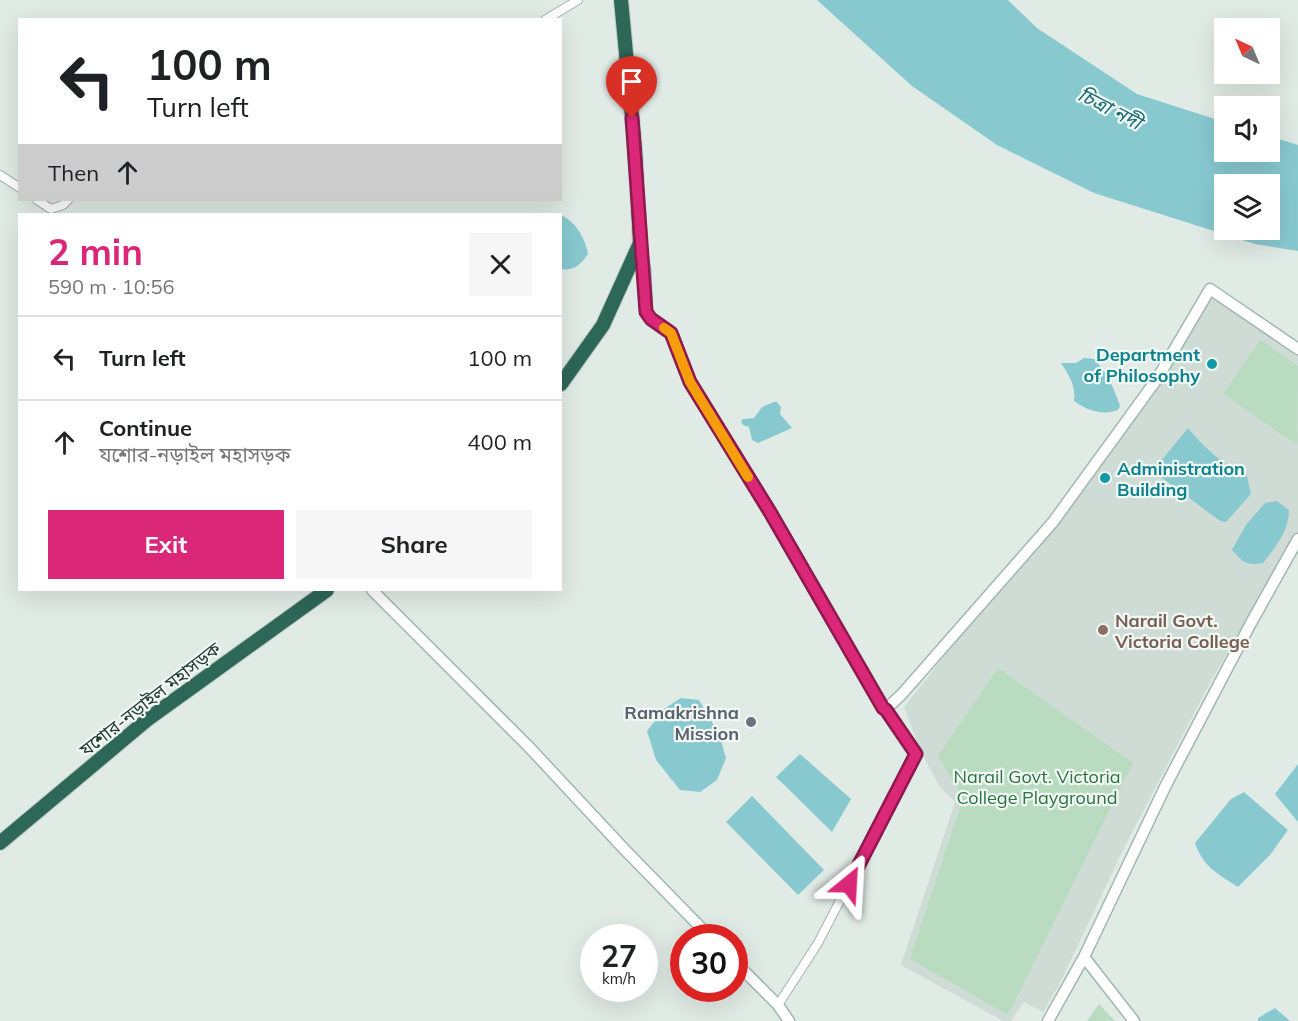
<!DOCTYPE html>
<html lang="en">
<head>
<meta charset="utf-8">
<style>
  :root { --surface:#fff; --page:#f6f6f6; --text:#202124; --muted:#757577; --line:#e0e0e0; --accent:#db2777 }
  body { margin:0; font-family:Mulish,"Noto Sans Bengali",sans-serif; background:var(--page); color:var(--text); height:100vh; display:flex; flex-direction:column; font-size:22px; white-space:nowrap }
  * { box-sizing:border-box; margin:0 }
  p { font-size:20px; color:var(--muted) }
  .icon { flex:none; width:33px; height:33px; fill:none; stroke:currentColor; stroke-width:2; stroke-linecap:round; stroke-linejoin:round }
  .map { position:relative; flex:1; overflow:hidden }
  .panel { position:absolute; left:18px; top:213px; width:544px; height:378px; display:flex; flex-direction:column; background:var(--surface); border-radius:0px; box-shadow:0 6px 24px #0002 }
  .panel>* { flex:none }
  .top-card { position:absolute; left:18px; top:18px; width:544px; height:183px; border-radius:0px; box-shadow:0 6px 24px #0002; background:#fff; color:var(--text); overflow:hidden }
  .needle { width:39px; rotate:316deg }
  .tools { position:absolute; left:1214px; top:18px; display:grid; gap:12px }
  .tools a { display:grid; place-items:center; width:66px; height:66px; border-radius:0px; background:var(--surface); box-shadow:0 6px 24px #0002; font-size:30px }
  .speed { position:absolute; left:580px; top:924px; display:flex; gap:12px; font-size:30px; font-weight:700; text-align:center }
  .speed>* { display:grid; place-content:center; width:78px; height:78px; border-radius:50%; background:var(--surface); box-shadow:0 6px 24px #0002; line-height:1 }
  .speed small { font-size:15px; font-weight:400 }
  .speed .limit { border:9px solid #d22; background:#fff; color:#111 }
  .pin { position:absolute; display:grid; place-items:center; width:51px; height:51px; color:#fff; margin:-62px -26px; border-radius:50% 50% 50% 0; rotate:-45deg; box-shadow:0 0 6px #0007 }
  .pin .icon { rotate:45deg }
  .me { position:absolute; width:66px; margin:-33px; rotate:27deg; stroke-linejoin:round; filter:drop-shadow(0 0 4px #0008) }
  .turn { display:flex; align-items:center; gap:21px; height:126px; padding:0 30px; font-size:27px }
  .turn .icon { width:78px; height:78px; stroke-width:2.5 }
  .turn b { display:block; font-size:42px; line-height:51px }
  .then { display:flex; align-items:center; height:57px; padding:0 30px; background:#0003; gap:12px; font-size:22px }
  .round { display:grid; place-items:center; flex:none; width:63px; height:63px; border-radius:0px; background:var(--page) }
  .overview { display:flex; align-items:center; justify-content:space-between; height:102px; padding:0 30px }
  h1 { font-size:36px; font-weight:700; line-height:45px; color:var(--accent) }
  .action { display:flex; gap:12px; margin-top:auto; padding:12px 30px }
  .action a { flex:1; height:69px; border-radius:0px; background:var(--accent); color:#fff; font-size:24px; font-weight:700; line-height:69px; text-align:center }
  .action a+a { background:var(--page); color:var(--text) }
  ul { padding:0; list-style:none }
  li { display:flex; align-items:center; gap:18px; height:84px; padding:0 30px; border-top:2px solid var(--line) }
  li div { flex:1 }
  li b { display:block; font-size:22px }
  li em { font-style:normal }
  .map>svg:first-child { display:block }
</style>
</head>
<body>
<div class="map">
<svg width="1298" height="1021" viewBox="0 0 1298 1021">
  <rect width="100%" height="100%" fill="#e1ebe6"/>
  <path fill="#cfdbd5" d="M1210,294L1298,355V531L1212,679L1123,850L1061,981L1043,1012L1024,1002L1011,1021H1003L901,965L955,802L939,786L920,750L904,707L990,599L1056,522Z"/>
  <path fill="#b9dcc1" d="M1260,340L1298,366L1297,445L1223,394Z
    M998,668L1133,763L1008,1015L910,959L963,798L938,756Z
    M1099,1004L1115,1021H1087Z"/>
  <path fill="#88c9d0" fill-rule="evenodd" d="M817,0H1008L1037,28L1137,94L1224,122V152H1269V136L1298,145V251L1255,244L1094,193L997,145L912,86ZM1269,184V230H1224V184Z
    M561,215C576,222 585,238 588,254C580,265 575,271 561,269Z
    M1084,358L1094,359C1107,372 1114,388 1120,406L1118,410C1103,416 1086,410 1074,401C1076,386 1069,375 1061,363H1076Z
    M774,402H777L781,407L780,414L792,428L758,443L752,440L749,427L743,425L741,421L743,419L754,418L762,407Z
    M1188,428C1207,451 1221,462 1247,476L1251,494L1226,522L1220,521L1153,471Z
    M1277,501L1289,510C1289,532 1275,547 1263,563C1245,566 1243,562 1232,550L1246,525L1265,503Z
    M681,698L699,700L719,734L726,758L717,780L700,792L680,790L656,760L647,731L664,709Z
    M800,754L851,799L832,832L776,777Z
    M1298,764V822L1275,794Z
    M1244,792L1288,830L1270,855L1238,887C1217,873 1204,868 1195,843L1231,799Z
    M752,796L824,870L798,895L726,822Z
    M1275,1008L1290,1021H1258V1018Z"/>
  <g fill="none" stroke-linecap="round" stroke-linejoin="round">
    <defs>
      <path id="street" d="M545,20L578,0
        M0,175L20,188
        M37,200L51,209L63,205L68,200
        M778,1005L818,943L916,754L886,709"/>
      <path id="secondary" d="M640,243L645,270L647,312L651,319L671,333L690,382L769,512L883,708L886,709L902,694L1053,522L1157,379L1210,289L1298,349
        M372,590L529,747L625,850L711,938
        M1084,957L1134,1021
        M735,962L778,1005L789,1021
        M1048,1021L1084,957L1166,785L1251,623L1298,539"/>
      <path id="highway" d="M561,384L603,325L640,243L635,149L621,0
        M0,843L148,719L327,590"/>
    </defs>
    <use href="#street" stroke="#a4b3ad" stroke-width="10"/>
    <use href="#secondary" stroke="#9fb7ad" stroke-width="13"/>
    <use href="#highway" stroke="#c1c8c6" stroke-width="16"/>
    <use href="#street" stroke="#fff" stroke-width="8"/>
    <use href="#secondary" stroke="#fff" stroke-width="10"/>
    <use href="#highway" stroke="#2d6758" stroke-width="14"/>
  </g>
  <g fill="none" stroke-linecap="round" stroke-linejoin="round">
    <defs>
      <path id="route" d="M632,118L646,312L651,319L671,333L690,382L770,512L883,708L886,710L916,754L849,884"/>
    </defs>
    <use href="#route" stroke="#8e194d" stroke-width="15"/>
    <use href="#route" stroke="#db2777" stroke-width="10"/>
    <path stroke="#f59e0b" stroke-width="10" d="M664,328L671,333L690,382L748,477"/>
  </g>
  <g fill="#0f9aa8" stroke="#f1f8f4" stroke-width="2">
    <circle cx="1212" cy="364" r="6"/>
    <circle cx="1105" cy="478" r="6"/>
  </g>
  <circle fill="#8d6e63" stroke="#f1f8f4" stroke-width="2" cx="1103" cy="630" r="6"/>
  <circle fill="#6b7280" stroke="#f1f8f4" stroke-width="2" cx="751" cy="722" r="6"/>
  <g text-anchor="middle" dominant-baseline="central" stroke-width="4.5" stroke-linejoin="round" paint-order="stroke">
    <g font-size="18" font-weight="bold" fill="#0d838f" stroke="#f1f8f4" text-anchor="end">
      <text x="1200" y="354">Department<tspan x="1200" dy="21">of Philosophy</tspan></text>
      <text x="1117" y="468" text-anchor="start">Administration<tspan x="1117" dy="21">Building</tspan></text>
    </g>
    <g font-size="18" font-weight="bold" fill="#785e54" stroke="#f1f8f4" text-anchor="start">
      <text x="1115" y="620">Narail Govt.<tspan x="1115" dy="21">Victoria College</tspan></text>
    </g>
    <g font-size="18" fill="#213c33" stroke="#f1f8f4">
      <text transform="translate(150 699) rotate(-38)">যশোর-নড়াইল মহাসড়ক</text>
    </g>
    <g font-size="18" font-weight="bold" fill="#5b616d" stroke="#f1f8f4" text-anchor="end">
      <text x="739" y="712">Ramakrishna<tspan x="739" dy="21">Mission</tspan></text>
    </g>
    <g font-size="18" fill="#2c7243" stroke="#f1f8f4">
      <text x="1037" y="776">Narail Govt. Victoria<tspan x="1037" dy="21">College Playground</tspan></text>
    </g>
    <g font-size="20" font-style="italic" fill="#1c6c77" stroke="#f1f8f4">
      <text transform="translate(1110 108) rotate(27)">চিত্রা নদী</text>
    </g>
  </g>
</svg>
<div class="tools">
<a><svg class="needle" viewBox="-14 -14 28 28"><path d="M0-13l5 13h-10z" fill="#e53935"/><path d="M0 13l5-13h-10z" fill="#757577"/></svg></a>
<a><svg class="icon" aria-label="sound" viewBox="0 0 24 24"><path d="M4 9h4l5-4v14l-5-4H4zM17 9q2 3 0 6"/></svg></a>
<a><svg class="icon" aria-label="layers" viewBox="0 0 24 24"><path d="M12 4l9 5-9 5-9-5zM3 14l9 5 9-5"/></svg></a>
</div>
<div class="speed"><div>27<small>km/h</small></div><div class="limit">30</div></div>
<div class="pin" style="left:632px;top:118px;background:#d93025"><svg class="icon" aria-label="arrive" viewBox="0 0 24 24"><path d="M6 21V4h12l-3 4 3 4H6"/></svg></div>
<svg class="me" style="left:849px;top:884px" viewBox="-20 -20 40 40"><path d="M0-17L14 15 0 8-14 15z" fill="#db2777" stroke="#fff" stroke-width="4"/></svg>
<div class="top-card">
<div class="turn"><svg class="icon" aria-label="left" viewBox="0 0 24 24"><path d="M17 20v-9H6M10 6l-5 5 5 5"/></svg><div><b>100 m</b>Turn left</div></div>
<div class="then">Then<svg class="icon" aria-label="ahead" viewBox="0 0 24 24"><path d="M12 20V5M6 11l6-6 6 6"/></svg></div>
</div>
<section class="panel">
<div class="overview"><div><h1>2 min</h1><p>590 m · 10:56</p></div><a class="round"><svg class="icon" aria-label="close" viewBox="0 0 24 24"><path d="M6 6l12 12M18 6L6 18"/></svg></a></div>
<ul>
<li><svg class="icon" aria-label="left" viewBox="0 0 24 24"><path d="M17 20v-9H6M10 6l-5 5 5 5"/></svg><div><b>Turn left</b></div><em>100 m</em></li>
<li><svg class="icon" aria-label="ahead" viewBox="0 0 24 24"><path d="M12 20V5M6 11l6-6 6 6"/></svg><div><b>Continue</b><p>যশোর-নড়াইল মহাসড়ক</p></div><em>400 m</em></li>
</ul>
<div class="action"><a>Exit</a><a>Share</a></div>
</section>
</div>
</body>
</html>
